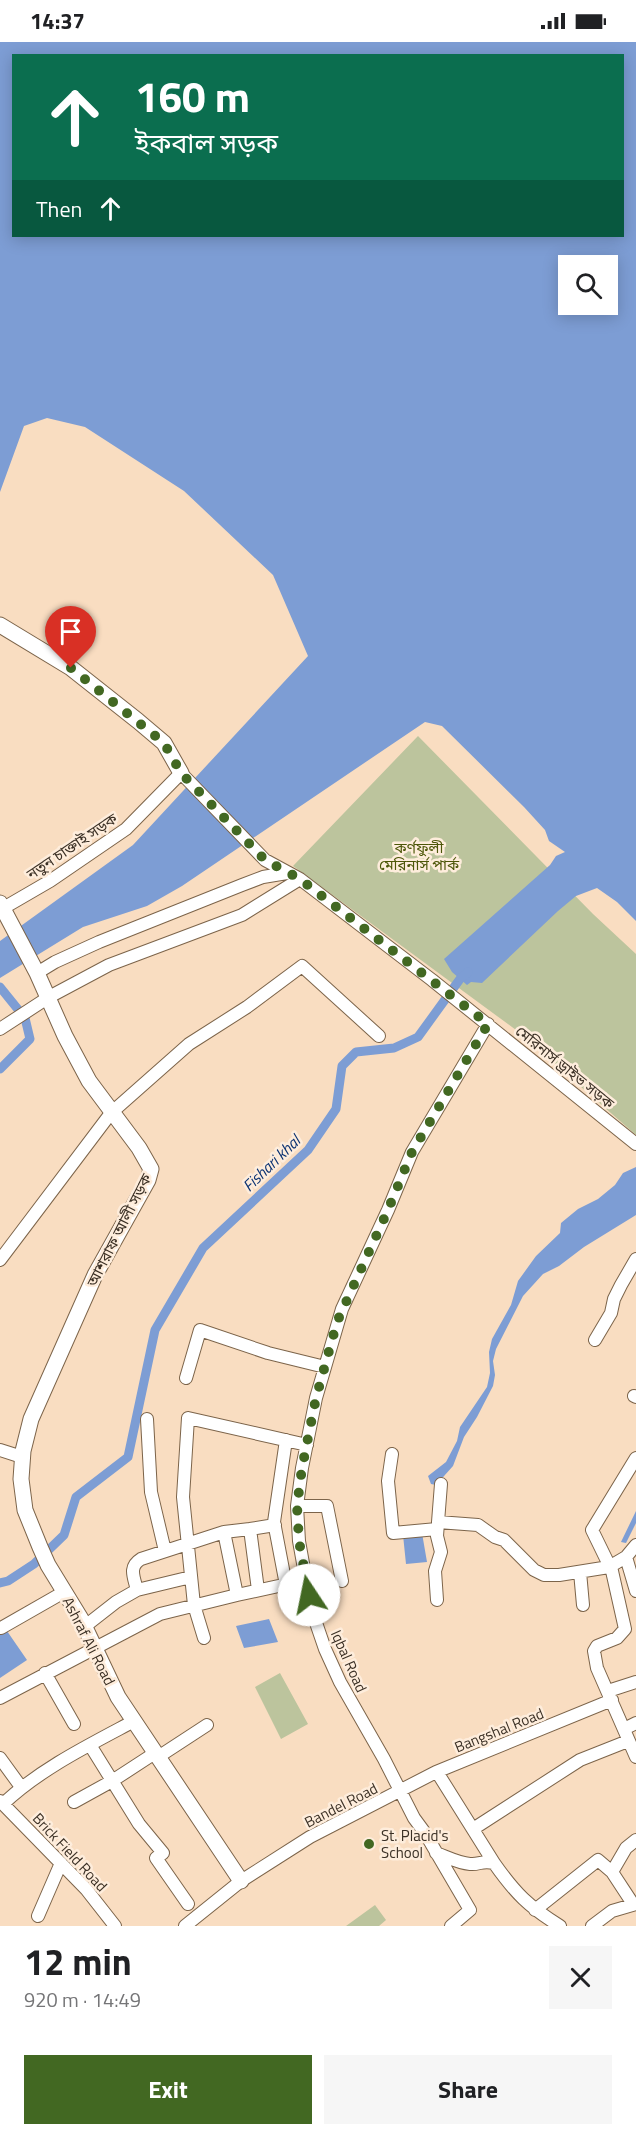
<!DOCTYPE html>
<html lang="en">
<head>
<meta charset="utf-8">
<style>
  :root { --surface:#fff; --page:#f6f6f6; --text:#202124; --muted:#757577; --accent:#426822 }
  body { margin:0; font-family:"Titillium Web","Noto Sans Bengali",sans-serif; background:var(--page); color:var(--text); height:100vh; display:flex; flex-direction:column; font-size:22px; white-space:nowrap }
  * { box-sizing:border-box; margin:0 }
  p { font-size:20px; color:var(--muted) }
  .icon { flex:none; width:33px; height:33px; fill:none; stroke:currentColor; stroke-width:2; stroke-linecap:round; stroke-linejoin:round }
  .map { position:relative; height:1884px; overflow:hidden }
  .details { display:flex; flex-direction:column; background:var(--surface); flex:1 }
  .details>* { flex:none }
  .top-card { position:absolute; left:12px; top:12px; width:612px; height:183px; border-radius:0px; box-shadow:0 3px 15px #0003; background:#0b6e4f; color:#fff; overflow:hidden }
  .tools { position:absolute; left:558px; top:213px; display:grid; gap:12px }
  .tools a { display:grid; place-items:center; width:60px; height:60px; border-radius:0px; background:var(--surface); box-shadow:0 3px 15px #0003; font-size:30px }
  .pin { position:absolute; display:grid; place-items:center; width:51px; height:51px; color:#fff; margin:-62px -26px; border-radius:50% 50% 50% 0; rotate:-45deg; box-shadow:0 0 6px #0007 }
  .pin .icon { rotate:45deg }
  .me { position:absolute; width:66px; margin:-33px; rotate:349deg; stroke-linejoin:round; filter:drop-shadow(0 0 4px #0008) }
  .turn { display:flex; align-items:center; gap:21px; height:126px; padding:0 24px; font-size:27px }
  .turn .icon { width:78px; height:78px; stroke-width:2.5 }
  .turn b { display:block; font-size:42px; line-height:51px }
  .then { display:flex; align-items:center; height:57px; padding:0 24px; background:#0003; gap:12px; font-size:22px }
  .round { display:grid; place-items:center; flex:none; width:63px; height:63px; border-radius:0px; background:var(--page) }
  .overview { display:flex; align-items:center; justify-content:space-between; height:102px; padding:0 24px }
  h1 { font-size:36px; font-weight:700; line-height:45px }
  .cta { display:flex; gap:12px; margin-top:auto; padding:12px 24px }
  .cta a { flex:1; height:69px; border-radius:0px; background:var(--accent); color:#fff; font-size:24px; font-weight:700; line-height:69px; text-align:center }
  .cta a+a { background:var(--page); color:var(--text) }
  .status { display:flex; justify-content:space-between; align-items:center; height:42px; padding:0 30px; background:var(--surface); direction:ltr }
  .status svg { height:16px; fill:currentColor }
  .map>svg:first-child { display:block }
</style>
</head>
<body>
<div class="status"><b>14:37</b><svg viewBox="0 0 49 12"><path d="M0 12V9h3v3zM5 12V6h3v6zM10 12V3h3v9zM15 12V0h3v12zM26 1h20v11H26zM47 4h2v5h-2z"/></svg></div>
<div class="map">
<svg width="636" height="1884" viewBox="0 0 636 1884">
  <rect width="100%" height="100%" fill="#f9ddc1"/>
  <path fill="#bcc49d" d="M418,694L593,872L636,912V1093L516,988L293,824Z
    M280,1631L308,1682L281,1697L255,1645Z
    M375,1863L386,1878L379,1884H346Z"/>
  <path fill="#7d9dd4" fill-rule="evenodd" d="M0,0H636V879L617,860L597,846L576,854L558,869L482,941L471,940L467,943L452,930L444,917L550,823L556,814L565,810L549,799L545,788L524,765L442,684L425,680L182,844L147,864L83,885L0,936V899L133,803L308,614L273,533L184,449L85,385L47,376L24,384L0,450ZM14,14H622V194H14ZM568,224H608V262H568Z
    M636,1125V1173L584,1205L559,1224L543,1232L523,1254L496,1307L493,1319L495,1333L493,1344L477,1375L464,1395L453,1424L436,1443L431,1442L428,1434L446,1420L457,1399L460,1385L487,1345L490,1331L489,1310L492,1297L511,1263L518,1239L536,1214L560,1191L561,1181L578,1167L598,1157L615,1143L623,1131Z
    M636,1469V1481L626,1501L621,1500Z
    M422,1491L427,1520L406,1522L403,1493Z
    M269,1577L278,1600L244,1606L236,1584Z
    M7,1589L27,1618L0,1636V1592Z"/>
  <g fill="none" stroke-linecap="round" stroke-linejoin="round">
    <path stroke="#7d9dd4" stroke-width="9" d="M0,945L25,976L30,997L0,1027
      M0,1541L8,1539L34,1522L64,1493L76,1455L128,1415L155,1288L203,1206L308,1108L336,1067L342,1024L356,1010L394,1006L418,995L460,937L468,930"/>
    <defs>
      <path id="minor" d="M0,868L50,839L126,787L181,731L265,818L300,837L432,938L636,1102
        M37,931L55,920L99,900L242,843L263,835L287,831
        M0,987L49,955L109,923L242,873L300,837
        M0,1218L111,1071L189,1002L247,965L302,924L379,994
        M595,1298L611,1271L614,1257L621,1243L636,1217
        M186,1336L200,1288L268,1311L325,1325
        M634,1354L636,1355
        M147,1377L151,1450L165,1509
        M0,1408L22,1415
        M392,1412L388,1439L393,1491L437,1487
        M636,1416L592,1488L612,1529L625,1587L617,1596L597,1604L594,1609L597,1626L636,1715
        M441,1442L438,1480L478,1483L495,1495L504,1498L534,1528L544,1533H559L609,1525L626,1515L636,1503
        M297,1464H327L342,1539
        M250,1487L275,1483
        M224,1490L250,1487L258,1548
        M626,1515L636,1549
        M580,1530L583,1563
        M286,1543L274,1480L286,1398
        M137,1548L191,1535
        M437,1558L435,1529L441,1510L437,1494L438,1481
        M84,1585L116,1560L137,1548C134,1535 128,1525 141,1517L224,1490L237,1553L306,1538
        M1,1586L64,1550
        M204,1596L194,1563L183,1455L188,1376L307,1403
        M45,1631L74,1682
        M608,1649L636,1640
        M0,1656L160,1572L237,1553
        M624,1687L636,1681
        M90,1703L139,1782L163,1811L156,1816L188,1862
        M158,1715L207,1683
        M0,1716L21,1745
        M437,1730L494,1821
        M0,1759L86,1847L115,1884
        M74,1760L112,1739L155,1711
        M3,1762C40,1727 89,1703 134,1679
        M473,1787L580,1718L628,1699
        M436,1811C447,1815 458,1821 470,1822C480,1823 481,1818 494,1821C515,1851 529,1865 560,1884
        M612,1830L626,1806L636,1798
        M535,1868L598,1818L612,1830L633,1862
        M38,1874L61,1821
        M185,1884L241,1839L310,1795L436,1730L612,1658
        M451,1884L470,1868L425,1791L414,1776L384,1717L340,1640L325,1607L313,1572L306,1538L299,1499L297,1464L302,1426L316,1356L342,1267L388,1168L412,1110L488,982
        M592,1884L612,1869L636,1862"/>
      <path id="major" d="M0,583L71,626L138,679L164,701L181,731
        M0,861L37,931L65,994L89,1039L139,1106L151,1127L148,1138L95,1233L31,1377L23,1409L21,1437L25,1468L40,1505L48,1523L81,1577L118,1655L241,1839"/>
    </defs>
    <use href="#minor" stroke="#7c644a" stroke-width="14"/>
    <use href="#major" stroke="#7c644a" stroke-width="17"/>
    <use href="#minor" stroke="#fff" stroke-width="12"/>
    <use href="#major" stroke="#fff" stroke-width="15"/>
  </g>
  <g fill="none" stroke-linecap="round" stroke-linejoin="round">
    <path stroke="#426822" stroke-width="10" stroke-dasharray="0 18" d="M71,626L164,701L181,731L265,818L300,837L488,982L412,1110L388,1168L337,1280L316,1356L302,1426L297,1464L299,1499L309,1553"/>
  </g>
  <circle fill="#426822" stroke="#feeddc" stroke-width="2" cx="369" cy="1802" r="6"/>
  <g text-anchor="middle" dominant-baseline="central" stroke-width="5" stroke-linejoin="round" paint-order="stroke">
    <g font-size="15" fill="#3b3025" stroke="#feeddc">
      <text transform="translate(72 804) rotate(-34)">নতুন চাক্তাই সড়ক</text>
      <text transform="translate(565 1025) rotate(39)">মেরিনার্স ড্রাইভ সড়ক</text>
      <text transform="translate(119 1188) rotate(-63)">আশরাফ আলী সড়ক</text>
      <text transform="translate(89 1599) rotate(63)">Ashraf Ali Road</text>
      <text transform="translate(349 1619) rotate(66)">Iqbal Road</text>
      <text transform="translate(499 1688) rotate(-22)">Bangshal Road</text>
      <text transform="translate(341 1763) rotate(-27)">Bandel Road</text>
      <text transform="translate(70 1810) rotate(47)">Brick Field Road</text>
    </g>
    <g font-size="15" fill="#4c5608" stroke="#feeddc">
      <text x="419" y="805">কর্ণফুলী<tspan x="419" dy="17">মেরিনার্স পার্ক</tspan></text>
    </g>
    <g font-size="15" fill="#3b3025" stroke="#feeddc" text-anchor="start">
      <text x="381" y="1793">St. Placid's<tspan x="381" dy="17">School</tspan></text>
    </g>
    <g font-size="16" font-style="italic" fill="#0a3171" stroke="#feeddc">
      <text transform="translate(271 1121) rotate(-44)">Fishari khal</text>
    </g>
  </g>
</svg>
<div class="tools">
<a><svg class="icon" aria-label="search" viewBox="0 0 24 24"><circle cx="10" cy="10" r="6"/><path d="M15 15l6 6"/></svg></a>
</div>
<div class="pin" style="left:71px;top:626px;background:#d93025"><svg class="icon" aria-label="arrive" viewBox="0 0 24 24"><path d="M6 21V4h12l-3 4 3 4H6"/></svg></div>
<svg class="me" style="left:309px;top:1553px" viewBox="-20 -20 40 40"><circle r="19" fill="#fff"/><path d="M0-13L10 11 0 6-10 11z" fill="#426822"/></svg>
<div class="top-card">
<div class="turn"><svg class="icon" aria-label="ahead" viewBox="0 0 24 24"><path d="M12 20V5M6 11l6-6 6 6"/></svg><div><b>160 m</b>ইকবাল সড়ক</div></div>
<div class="then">Then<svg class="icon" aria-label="ahead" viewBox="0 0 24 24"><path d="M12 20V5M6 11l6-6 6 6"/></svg></div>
</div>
</div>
<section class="details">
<div class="overview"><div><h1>12 min</h1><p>920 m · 14:49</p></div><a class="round"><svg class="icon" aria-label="close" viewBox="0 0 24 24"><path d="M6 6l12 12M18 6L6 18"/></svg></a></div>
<div class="cta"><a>Exit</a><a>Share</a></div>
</section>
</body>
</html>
